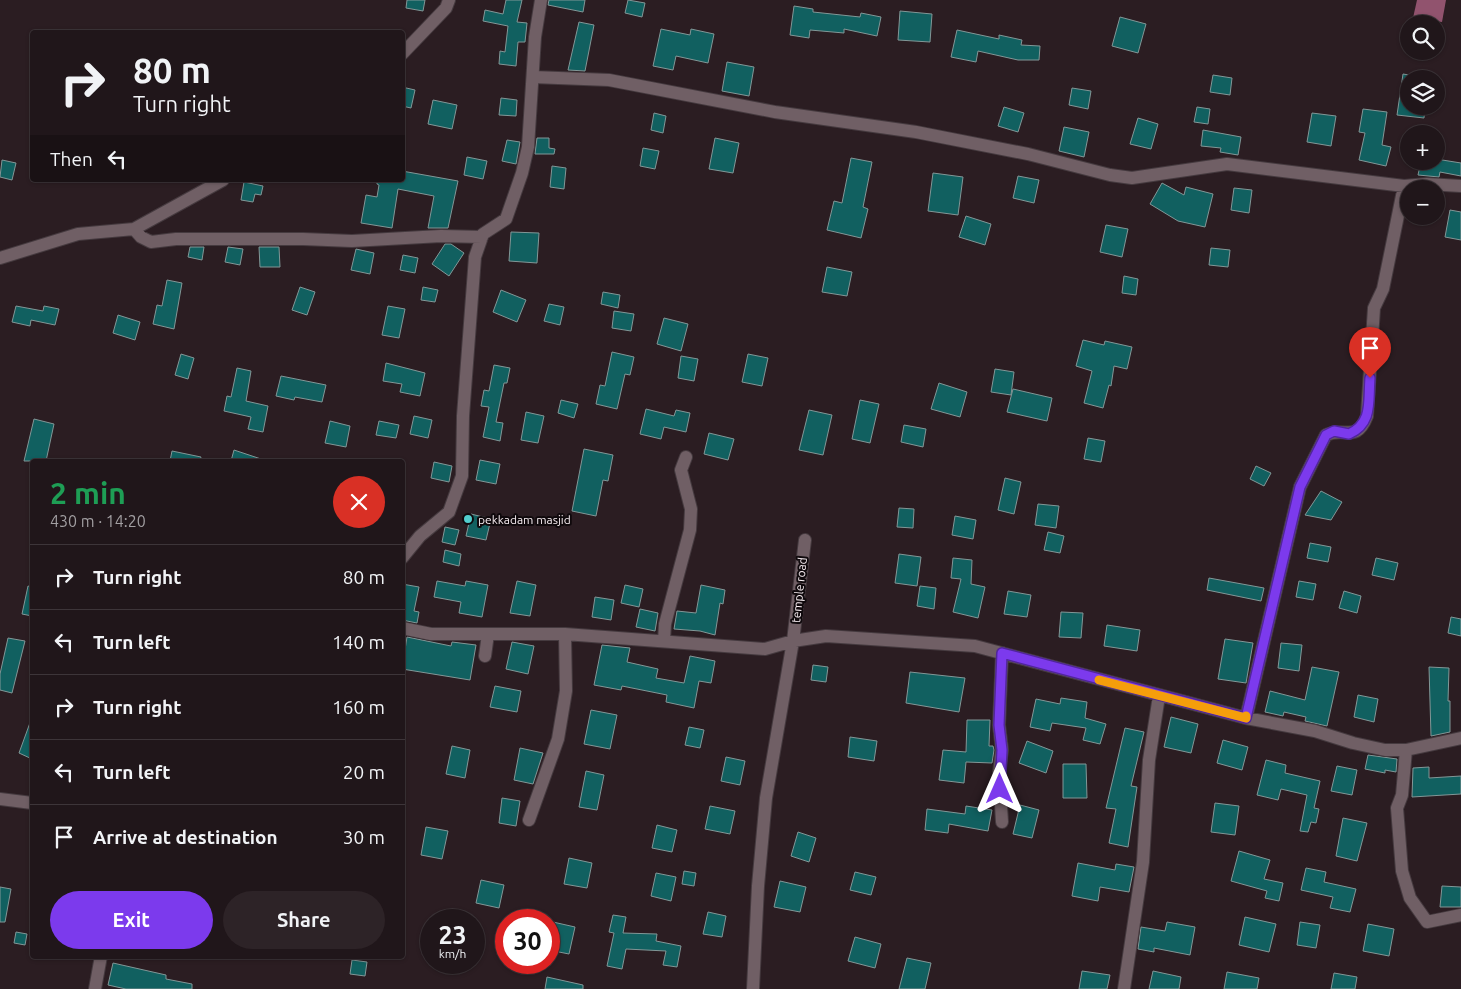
<!DOCTYPE html>
<html lang="en">
<head>
<meta charset="utf-8">
<style>
  :root { --surface:#20161a; --page:#2d2327; --text:#f1f3f6; --muted:#a29fa2; --line:#3d3539; --accent:#7c3aed }
  body { margin:0; font-family:Ubuntu,sans-serif; background:var(--page); color:var(--text); height:100vh; display:flex; flex-direction:column; font-size:19px; white-space:nowrap }
  * { box-sizing:border-box; margin:0 }
  p { font-size:16px; color:var(--muted) }
  .icon { flex:none; width:28px; height:28px; fill:none; stroke:currentColor; stroke-width:2; stroke-linecap:round; stroke-linejoin:round }
  .map { position:relative; flex:1; overflow:hidden }
  .details { position:absolute; left:30px; top:459px; width:375px; height:500px; display:flex; flex-direction:column; background:var(--surface); border-radius:5px; box-shadow:0 1px 4px #0004,0 0 0 1px var(--line) }
  .details>* { flex:none }
  .top-card { position:absolute; left:30px; top:30px; width:375px; height:152px; border-radius:5px; box-shadow:0 1px 4px #0004,0 0 0 1px var(--line); background:#20161a; color:var(--text); overflow:hidden }
  .fabs { position:absolute; left:1400px; top:15px; display:grid; gap:10px }
  .fabs a { display:grid; place-items:center; width:45px; height:45px; border-radius:50%; background:var(--surface); box-shadow:0 1px 4px #0004,0 0 0 1px var(--line); font-size:25px }
  .speed { position:absolute; left:420px; top:909px; display:flex; gap:10px; font-size:25px; font-weight:700; text-align:center }
  .speed>* { display:grid; place-content:center; width:65px; height:65px; border-radius:50%; background:var(--surface); box-shadow:0 1px 4px #0004,0 0 0 1px var(--line); line-height:1 }
  .speed small { font-size:12px; font-weight:400 }
  .speed .limit { border:8px solid #d22; background:#fff; color:#111 }
  .pin { position:absolute; display:grid; place-items:center; width:42px; height:42px; color:#fff; margin:-51px -21px; border-radius:50% 50% 50% 0; rotate:-45deg; box-shadow:0 0 5px #0007 }
  .pin .icon { rotate:45deg }
  .me { position:absolute; width:55px; margin:-28px; rotate:0deg; stroke-linejoin:round; filter:drop-shadow(0 0 4px #0008) }
  .turn { display:flex; align-items:center; gap:18px; height:105px; padding:0 20px; font-size:22px }
  .turn .icon { width:65px; height:65px; stroke-width:2.5 }
  .turn b { display:block; font-size:35px; line-height:42px }
  .then { display:flex; align-items:center; height:48px; padding:0 20px; background:#0003; gap:10px; font-size:19px }
  .round { display:grid; place-items:center; flex:none; width:52px; height:52px; border-radius:26px; background:var(--page) }
  .overview { display:flex; align-items:center; justify-content:space-between; height:85px; padding:0 20px }
  h1 { font-size:30px; font-weight:700; line-height:38px; color:#1e9e55 }
  .action { display:flex; gap:10px; margin-top:auto; padding:10px 20px }
  .action a { flex:1; height:58px; border-radius:30px; background:var(--accent); color:#fff; font-size:20px; font-weight:700; line-height:58px; text-align:center }
  .action a+a { background:var(--page); color:var(--text) }
  ul { padding:0; list-style:none }
  li { display:flex; align-items:center; gap:15px; height:65px; padding:0 20px; border-top:1px solid var(--line) }
  li div { flex:1 }
  li b { display:block; font-size:19px }
  li em { font-style:normal }
  .map>svg:first-child { display:block }
</style>
</head>
<body>
<div class="map">
<svg width="1461" height="989" viewBox="0 0 1461 989">
  <rect width="100%" height="100%" fill="#2b1d22"/>
  <path fill="#91536e" d="M1417,0H1446L1442,22L1413,18Z"/>
  <path fill="#116060" stroke="#829797" d="M407,0H425L423,11L406,8Z
    M506,0H522L517,22L527,23L525,42H518L516,66L499,64L500,51L505,52L508,26L483,21L485,10L503,14Z
    M549,0H585L583,12L548,5Z
    M628,0L645,3L642,17L625,13Z
    M794,6L813,9V12L860,17L861,13L881,17L877,36L844,29V33L810,30L809,38L790,35Z
    M900,11L932,14L930,42L898,40Z
    M1120,17L1146,24L1138,53L1112,46Z
    M579,22L594,25L585,71L568,70Z
    M661,29L690,35L691,29L714,34L708,63L676,56L673,70L653,66Z
    M957,30L999,39V35L1022,40L1021,45L1040,46L1039,60H1018L978,51L976,62L951,57Z
    M727,62L754,67L749,96L722,91Z
    M1403,74L1409,75V106H1425L1424,118L1397,115Z
    M1213,75L1232,78L1230,95L1210,92Z
    M402,87L415,90L411,108L402,106Z
    M1072,88L1091,91L1088,109L1069,105Z
    M501,98L517,100L516,116L499,115Z
    M433,100L457,105L452,129L428,124Z
    M1004,107L1024,113L1018,132L998,126Z
    M1197,107L1210,109L1208,124L1194,122Z
    M1363,109L1387,112L1382,145L1391,147L1386,166L1359,160L1365,133L1359,132Z
    M654,113L666,116L663,133L651,130Z
    M1312,113L1336,116L1331,146L1307,142Z
    M1138,118L1158,124L1151,149L1130,144Z
    M1064,127L1089,132L1084,157L1059,151Z
    M1203,130L1241,137L1238,155L1220,152L1221,148L1201,146Z
    M537,138H549V148L555,149L554,154H535Z
    M715,138L739,143L733,173L709,169Z
    M507,140L520,142L516,164L502,161Z
    M643,148L659,151L655,169L640,166Z
    M467,157L487,161L483,179L464,175Z
    M851,158L872,162L863,207L868,209L861,238L827,230L834,201L842,203Z
    M1436,159L1461,163V176L1440,172L1439,177L1418,175L1421,161H1436Z
    M2,160L16,163L12,180L0,177Z
    M552,166L566,168L564,189L550,187Z
    M402,171L458,181L448,228H428L434,196L398,189L392,228L361,223L366,195L377,197L379,185L377,184V180H402Z
    M933,173L963,177L958,215L928,211Z
    M1018,176L1039,180L1034,203L1013,198Z
    M244,182L263,186L261,195L255,194L253,202L241,200Z
    M1162,183L1184,195L1186,187L1213,194L1205,227L1178,221L1150,204Z
    M1234,188L1252,190L1249,213L1231,210Z
    M1450,210L1461,212V240L1445,237Z
    M966,216L991,224L985,245L959,237Z
    M1106,225L1128,229L1122,257L1100,252Z
    M511,232L539,233L537,263L509,261Z
    M445,244H451L464,253L449,276L432,264Z
    M190,247H204L202,260L188,257Z
    M228,247L243,249L240,265L225,262Z
    M259,247H279L280,267H260Z
    M1211,248L1230,250L1228,267L1209,265Z
    M356,249L374,253L370,274L351,270Z
    M403,255L418,258L415,273L400,270Z
    M827,267L852,272L847,296L822,292Z
    M1124,276L1138,279L1136,295L1122,293Z
    M167,280L182,283L174,329L153,324L157,305L162,306Z
    M300,287L315,292L307,315L292,310Z
    M423,287L438,290L435,302L421,300Z
    M501,290L526,300L517,322L493,312Z
    M603,292L620,295L618,308L601,304Z
    M549,304L564,307L560,325L544,321Z
    M16,306L43,311L44,306L59,309L55,325L31,320L30,326L12,322Z
    M388,306L405,309L399,338L382,335Z
    M614,311L634,314L631,331L612,328Z
    M118,315L140,322L135,340L113,333Z
    M664,318L688,324L681,351L657,344Z
    M1083,340L1104,345L1105,341L1132,347L1127,369L1114,366L1111,386L1109,385L1103,408L1084,403L1092,371L1076,366Z
    M612,352L634,357L630,375L625,374L617,409L596,404L600,385L605,386Z
    M181,354L194,358L188,379L175,375Z
    M748,354L768,358L762,386L742,382Z
    M681,356L698,359L694,381L678,378Z
    M386,363L425,373L420,396L400,392L402,384L383,381Z
    M494,365L510,368L507,383H504L496,422L503,423L500,441L483,437L489,407L481,406L484,390L489,391Z
    M237,368L251,371L246,401L268,406L263,432L248,429L251,417L224,411L227,396L231,397Z
    M995,369L1014,372L1011,395L991,392Z
    M281,376L326,385L322,402L295,397L294,400L276,396Z
    M939,383L967,392L960,417L931,409Z
    M1013,389L1052,398L1047,421L1007,412Z
    M561,400L578,404L574,418L558,413Z
    M860,400L879,404L870,443L852,439Z
    M646,409L674,416L676,410L690,413L686,432L664,427L661,439L640,434Z
    M809,410L832,415L823,455L799,450Z
    M526,412L544,416L538,443L521,440Z
    M414,416L432,420L428,438L410,434Z
    M34,419L54,424L46,461H24Z
    M330,421L350,426L346,447L325,443Z
    M379,421L399,425L396,438L376,435Z
    M904,425L926,429L923,447L901,442Z
    M709,433L734,439L728,460L704,454Z
    M1088,438L1105,441L1101,462L1084,459Z
    M584,449L613,455L608,481L603,480L596,516L572,511Z
    M234,450L261,459V461H231Z
    M172,451L201,457L200,461H170Z
    M480,460L500,464L496,484L476,480Z
    M434,462L452,466L449,482L431,478Z
    M1256,466L1271,473L1264,486L1250,479Z
    M1005,478L1021,482L1014,514L998,510Z
    M1321,491L1342,502L1331,520L1305,515Z
    M1038,504L1059,506L1056,528L1035,525Z
    M899,508L914,509L913,528L897,527Z
    M471,514L491,519L486,540L466,536Z
    M955,516L976,520L973,539L952,535Z
    M445,527L459,530L455,545L442,542Z
    M1048,532L1064,536L1060,553L1044,550Z
    M1310,543L1331,547L1328,562L1307,558Z
    M445,550L461,554L459,566L443,562Z
    M899,554L921,557L917,586L895,583Z
    M953,558L972,560L971,584L985,587L978,618L953,612L961,579L951,578Z
    M1376,558L1398,563L1394,580L1372,575Z
    M1209,578L1264,588L1261,601L1207,590Z
    M437,581L465,586L466,581L488,585L482,617L459,613L461,602L434,597Z
    M517,581L536,585L530,616L510,613Z
    M1299,581L1316,584L1313,600L1296,597Z
    M402,584L419,587L414,611L419,612L417,623L402,620Z
    M625,585L643,589L639,607L621,603Z
    M701,585L725,590L723,604L720,603L715,635L700,631L674,629L677,611L696,613Z
    M28,586L32,587V616L22,614Z
    M920,586L936,588L934,609L917,606Z
    M1008,591L1031,595L1027,617L1004,614Z
    M1344,591L1361,596L1357,613L1339,608Z
    M595,597L614,600L611,620L592,617Z
    M640,609L658,613L655,631L636,627Z
    M1061,612L1083,613L1081,638L1059,637Z
    M1451,617L1461,619V636L1448,633Z
    M1107,625L1140,630L1137,651L1104,646Z
    M407,637L451,646L452,642L476,645L470,680L402,669Z
    M8,638L25,641L12,693L0,690V674Z
    M1225,639L1253,643L1246,683L1218,679Z
    M512,642L534,646L528,674L506,669Z
    M1281,643L1302,645L1299,671L1278,668Z
    M602,645L630,648L627,662L658,669L656,678L684,683L690,656L715,661L711,683L699,681L694,708L666,702L667,695L622,686L621,690L594,685Z
    M813,665L828,667L826,682L811,680Z
    M1312,667L1339,672L1327,726L1305,721L1306,717L1284,712L1283,716L1265,712L1270,691L1305,700Z
    M1429,667L1449,668L1448,701H1450V732L1431,736Z
    M910,672L965,678L959,712L906,703Z
    M495,686L521,691L517,712L490,707Z
    M1358,695L1378,699L1374,722L1354,717Z
    M1061,698L1087,702L1085,718L1106,724L1100,744L1083,740L1086,728L1052,723L1050,731L1030,727L1036,699L1060,704Z
    M591,710L617,715L610,749L584,744Z
    M1171,717L1198,724L1191,753L1164,747Z
    M31,720H32V759L19,753Z
    M967,720H990L989,746H993L994,750L992,763L966,762L964,783L939,780L943,750L966,752Z
    M689,727L704,730L700,748L685,745Z
    M1125,728L1144,732L1131,786L1137,787L1128,847L1109,843L1116,809L1106,808Z
    M850,737L877,741L874,761L848,757Z
    M1223,740L1248,747L1242,770L1217,763Z
    M1027,741L1053,751L1046,773L1019,763Z
    M452,746L470,750L465,778L446,774Z
    M520,748L543,753L533,784L514,780Z
    M1368,755L1397,759L1396,772L1385,770V773L1365,769Z
    M726,757L745,761L740,785L721,781Z
    M1266,760L1286,765L1285,773L1320,781L1314,808L1319,809L1316,823L1311,822L1308,832L1300,831L1307,795L1281,789L1278,800L1257,795Z
    M1063,764H1086L1087,798H1063Z
    M1337,766L1357,770L1352,795L1331,791Z
    M1429,767V778L1461,776V794L1412,797L1413,768Z
    M586,771L604,775L597,810L579,807Z
    M502,798L520,801L516,826L499,823Z
    M1215,803L1239,806L1235,835L1211,832Z
    M1020,805L1039,810L1032,838L1013,834Z
    M710,806L735,811L730,834L705,829Z
    M966,806L992,810L988,831L949,824L948,833L925,830L927,809L965,814Z
    M1343,818L1367,823L1357,861L1336,856Z
    M657,825L677,830L672,852L652,848Z
    M426,827L448,831L442,859L421,855Z
    M798,832L816,838L809,862L791,856Z
    M1239,851L1270,860L1264,879L1283,883L1279,901L1265,898L1267,891L1231,881Z
    M569,858L592,863L587,888L564,884Z
    M1078,863L1115,870L1116,864L1134,867L1129,892L1100,887L1098,901L1072,896Z
    M1306,868L1326,872L1324,882L1356,889L1350,912L1330,908L1333,897L1301,890Z
    M684,871L696,873L694,886L682,884Z
    M855,872L876,877L871,895L850,890Z
    M656,873L676,877L671,901L651,896Z
    M481,880L504,885L499,908L476,903Z
    M780,881L806,887L800,912L774,907Z
    M1442,886L1461,887V907H1440Z
    M0,887L11,889L5,922H0Z
    M708,912L726,916L722,937L703,934Z
    M613,915L626,917L623,933L657,934L656,941L681,946L677,967L663,965L666,951L626,949L622,969L607,966L614,933L609,932Z
    M1245,917L1276,924L1269,952L1239,945Z
    M553,922L575,927L569,954L549,950Z
    M1167,922L1195,927L1190,955L1154,948V952L1138,949L1141,927L1165,931Z
    M1300,922L1320,925L1316,948L1297,945Z
    M1368,924L1394,929L1389,956L1363,951Z
    M16,932L27,934L25,945L14,943Z
    M855,937L881,944L875,968L848,961Z
    M907,958L931,963L925,989H899Z
    M352,960L367,962L365,976L350,974Z
    M113,963L166,975V979L192,984V989H126L108,985Z
    M1082,971L1110,975L1107,989H1079Z
    M1153,971L1181,977L1179,989H1149Z
    M1227,972L1259,978L1257,989H1224Z
    M1334,973L1357,977L1355,989H1331Z
    M547,977L583,985V989H545Z"/>
  <g fill="none" stroke-linecap="round" stroke-linejoin="round">
    <defs>
      <path id="street" d="M402,54L446,8L449,0
        M533,77L609,80L775,112L916,132L1028,154L1110,175L1132,178L1227,164L1404,186L1427,184L1461,186
        M134,229L141,237L151,242L176,239H303L352,241L441,236L482,237
        M0,258L78,234L134,229L223,180
        M805,540L793,641L826,636L975,646L1246,718L1315,731L1353,743L1385,750H1406L1461,738
        M402,558L420,536L449,512L462,476L463,416L475,257L483,234L506,219L522,173L528,147L535,37L541,0
        M402,628L431,634H565L765,649L793,641L766,798L758,886L753,989
        M664,641L665,624L690,530L691,509L681,470L686,457
        M485,656L488,634
        M1246,718L1300,487L1326,435C1345,426 1356,444 1367,416L1374,308L1383,289L1404,186
        M1406,750L1402,795L1397,808L1402,871L1410,898L1427,922L1461,915
        M0,799L32,803
        M529,820L558,739L566,691L565,634
        M1002,822L999,772L1002,750L999,725L1002,653
        M95,989L101,956
        M1124,989L1143,862L1149,760L1159,696"/>
    </defs>
    <use href="#street" stroke="#453a3f" stroke-width="14"/>
    <use href="#street" stroke="#705f65" stroke-width="12"/>
  </g>
  <g fill="none" stroke-linecap="round" stroke-linejoin="round">
    <defs>
      <path id="route" d="M1000,789L1002,750L999,725L1002,653L1246,718L1300,487L1326,435L1334,431L1349,434C1373,423 1368,402 1370,378"/>
    </defs>
    <use href="#route" stroke="#51269a" stroke-width="12"/>
    <use href="#route" stroke="#7c3aed" stroke-width="9"/>
    <path stroke="#f59e0b" stroke-width="9" d="M1099,680L1246,718V716"/>
  </g>
  <circle fill="#52cdcd" stroke="#0f090c" stroke-width="2" cx="468" cy="519" r="5"/>
  <g text-anchor="middle" dominant-baseline="central" stroke-width="4" stroke-linejoin="round" paint-order="stroke">
    <g font-size="12" fill="#f8eef2" stroke="#0f090c" text-anchor="start">
      <text x="478" y="519">pekkadam masjid</text>
    </g>
    <g font-size="12" fill="#f8eef2" stroke="#0f090c">
      <text transform="translate(799 590) rotate(-84)">temple road</text>
    </g>
  </g>
</svg>
<div class="fabs">
<a><svg class="icon" aria-label="search" viewBox="0 0 24 24"><circle cx="10" cy="10" r="6"/><path d="M15 15l6 6"/></svg></a>
<a><svg class="icon" aria-label="layers" viewBox="0 0 24 24"><path d="M12 4l9 5-9 5-9-5zM3 14l9 5 9-5"/></svg></a>
<a>+</a>
<a>−</a>
</div>
<div class="speed"><div>23<small>km/h</small></div><div class="limit">30</div></div>
<div class="pin" style="left:1370px;top:378px;background:#d93025"><svg class="icon" aria-label="arrive" viewBox="0 0 24 24"><path d="M6 21V4h12l-3 4 3 4H6"/></svg></div>
<svg class="me" style="left:1000px;top:789px" viewBox="-20 -20 40 40"><path d="M0-17L14 15 0 8-14 15z" fill="#7c3aed" stroke="#fff" stroke-width="4"/></svg>
<div class="top-card">
<div class="turn"><svg class="icon" aria-label="right" viewBox="0 0 24 24"><path d="M7 20v-9h11M14 6l5 5-5 5"/></svg><div><b>80 m</b>Turn right</div></div>
<div class="then">Then<svg class="icon" aria-label="left" viewBox="0 0 24 24"><path d="M17 20v-9H6M10 6l-5 5 5 5"/></svg></div>
</div>
<section class="details">
<div class="overview"><div><h1>2 min</h1><p>430 m · 14:20</p></div><a class="round" style="background:#d93025;color:#fff"><svg class="icon" aria-label="close" viewBox="0 0 24 24"><path d="M6 6l12 12M18 6L6 18"/></svg></a></div>
<ul>
<li><svg class="icon" aria-label="right" viewBox="0 0 24 24"><path d="M7 20v-9h11M14 6l5 5-5 5"/></svg><div><b>Turn right</b></div><em>80 m</em></li>
<li><svg class="icon" aria-label="left" viewBox="0 0 24 24"><path d="M17 20v-9H6M10 6l-5 5 5 5"/></svg><div><b>Turn left</b></div><em>140 m</em></li>
<li><svg class="icon" aria-label="right" viewBox="0 0 24 24"><path d="M7 20v-9h11M14 6l5 5-5 5"/></svg><div><b>Turn right</b></div><em>160 m</em></li>
<li><svg class="icon" aria-label="left" viewBox="0 0 24 24"><path d="M17 20v-9H6M10 6l-5 5 5 5"/></svg><div><b>Turn left</b></div><em>20 m</em></li>
<li><svg class="icon" aria-label="arrive" viewBox="0 0 24 24"><path d="M6 21V4h12l-3 4 3 4H6"/></svg><div><b>Arrive at destination</b></div><em>30 m</em></li>
</ul>
<div class="action"><a>Exit</a><a>Share</a></div>
</section>
</div>
</body>
</html>
